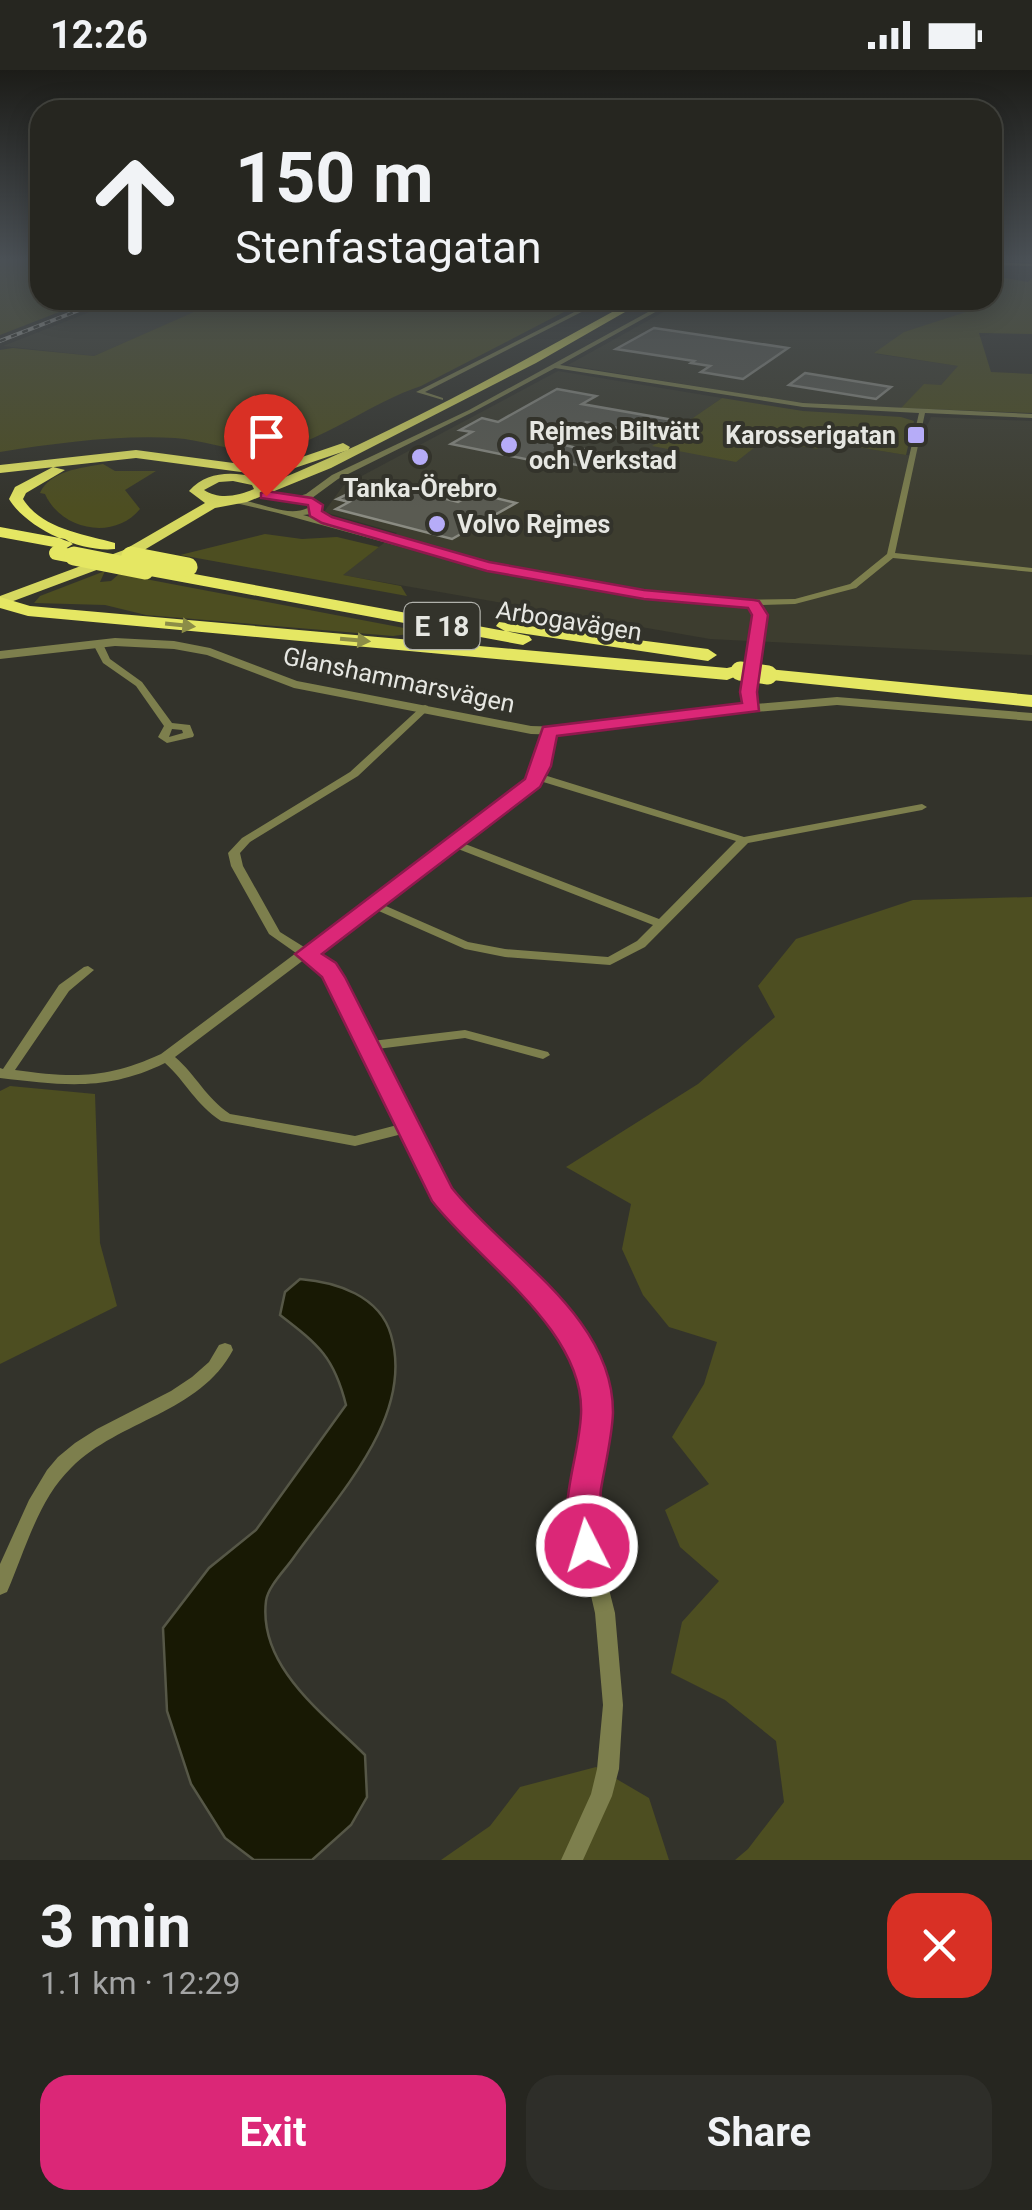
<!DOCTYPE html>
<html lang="en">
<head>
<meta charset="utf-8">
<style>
  :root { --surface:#262620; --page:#2e2e29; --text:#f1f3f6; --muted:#a4a5a5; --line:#42433e; --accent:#db2777 }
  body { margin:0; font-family:Roboto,sans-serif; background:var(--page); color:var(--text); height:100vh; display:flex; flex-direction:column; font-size:38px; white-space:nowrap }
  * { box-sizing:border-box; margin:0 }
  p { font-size:32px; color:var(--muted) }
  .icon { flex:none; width:55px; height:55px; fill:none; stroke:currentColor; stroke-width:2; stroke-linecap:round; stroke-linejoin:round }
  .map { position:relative; height:1790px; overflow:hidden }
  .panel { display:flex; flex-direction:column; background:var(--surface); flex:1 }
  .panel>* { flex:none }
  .banner { position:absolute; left:30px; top:30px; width:972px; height:210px; border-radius:30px; box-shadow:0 5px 25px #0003,0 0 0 2px var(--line); background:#262620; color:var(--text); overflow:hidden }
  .pin { position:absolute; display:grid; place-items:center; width:85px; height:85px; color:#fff; margin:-102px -42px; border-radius:50% 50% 50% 0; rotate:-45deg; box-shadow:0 0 10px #0007 }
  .pin .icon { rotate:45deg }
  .me { position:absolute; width:110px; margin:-55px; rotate:355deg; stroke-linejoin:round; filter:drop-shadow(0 0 8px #0008) }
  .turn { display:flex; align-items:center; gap:35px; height:210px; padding:0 40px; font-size:45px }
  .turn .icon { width:130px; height:130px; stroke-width:2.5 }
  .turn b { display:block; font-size:70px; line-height:85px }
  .round { display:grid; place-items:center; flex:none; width:105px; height:105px; border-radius:30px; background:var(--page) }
  .overview { display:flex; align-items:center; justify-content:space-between; height:170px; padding:0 40px }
  h1 { font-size:60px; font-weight:700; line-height:75px }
  .button { display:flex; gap:20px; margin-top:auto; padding:20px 40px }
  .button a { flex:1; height:115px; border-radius:30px; background:var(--accent); color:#fff; font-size:40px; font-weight:700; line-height:115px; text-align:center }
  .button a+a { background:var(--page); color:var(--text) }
  .status { display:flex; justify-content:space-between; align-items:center; height:70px; padding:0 50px; background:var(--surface); direction:ltr }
  .status svg { height:28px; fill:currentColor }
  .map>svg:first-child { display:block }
</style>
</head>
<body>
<div class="status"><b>12:26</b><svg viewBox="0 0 49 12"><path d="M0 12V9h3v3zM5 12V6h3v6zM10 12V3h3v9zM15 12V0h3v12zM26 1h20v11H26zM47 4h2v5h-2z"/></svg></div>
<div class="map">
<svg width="1032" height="1790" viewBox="0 0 1032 1790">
  <rect width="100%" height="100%" fill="#33332b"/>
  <path fill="#3d3d2f" d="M120,230L221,231L94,286L3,276Z
    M685,230H880L969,242L905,262L876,284L959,296L941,315H924L901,338L791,332L568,295Z
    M558,301L722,328L653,376L764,370L817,379L826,372L913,386L931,347L1032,351V585L710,569L342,505L397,463L324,442L343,416Z"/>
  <path fill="#4d4e21" d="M0,190H40V230H90L0,265Z
    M993,206L1028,212L1032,208V264L979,263L991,302L1032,304V343L901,338L924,314L941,315L958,296L874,283L904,262L966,242L880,230H992Z
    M216,230H587L421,316C374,331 318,374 274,381C242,386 207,370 175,368C116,365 58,373 0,382V280L13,278L94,286L219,231Z
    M722,328L803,341L901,347L914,351L906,385L826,372L817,379L764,370L736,392L652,376Z
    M103,394L115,401H156L125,420L140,439C114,471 61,460 45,424L40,423C50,401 80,398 103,394Z
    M265,464L302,469L337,467L379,477L343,505L401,516L407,526L180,485Z
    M105,501L100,512L111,511L119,504L425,562L393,566L146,545L105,535L34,533L40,526Z
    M1032,827V1790H735L748,1779L784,1732L776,1671L725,1630L671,1603L682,1552L719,1511L680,1477L665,1440L709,1414L672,1367L704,1314L717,1272L669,1257L643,1225L622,1179L631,1134L566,1097L698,1014L775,947L758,916L796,869L913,830Z
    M10,1016L95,1024L100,1173L117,1236L0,1294V1021Z
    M596,1697L649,1728L669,1790H441L490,1756L520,1717Z"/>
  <path fill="#181904" stroke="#565747" stroke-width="2.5" d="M300,1209C337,1212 380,1226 391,1265C415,1346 338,1425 294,1487C286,1499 268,1516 266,1531C258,1597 324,1644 365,1685L367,1727L351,1755L312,1790H254L225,1768L191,1714L167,1641L163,1558L209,1498L256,1460L346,1335C334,1287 319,1275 280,1245L285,1222Z"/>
  <path fill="#5a5b52" stroke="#8a8b82" stroke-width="2.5" d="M654,258L788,278L743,309L701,302L710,296L691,293L694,291L616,279Z
    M805,303L891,317L876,329L789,315Z
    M557,319L596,326L582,334L673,350L651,364L586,352L552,372L627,390L609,401L540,388L535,391L451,374L472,362L460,360L482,348L498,352Z
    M387,414L458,432L475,423L516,433L452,469L336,439L349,432L337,429L366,415Z"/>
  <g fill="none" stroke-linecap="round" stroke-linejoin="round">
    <path fill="#7d7f4d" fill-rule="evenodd" d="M992,192L1032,194V196L992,195Z
      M598,230H605L425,322L443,328V330L416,322Z
      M670,230H677L560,295L803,333L1032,344V348L925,343L895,483L1032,498V502L893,488L856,518L795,534L759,535C773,568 753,602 757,637L752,640L747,637C744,602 764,569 750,535L721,536L640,528L557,514L409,479L278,443L227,431C253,425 287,452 311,436L273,429L255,422L259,420L274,425L296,427L306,424L332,405L469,340ZM555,298L803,337L919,343L887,484L850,514L795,529L721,530L640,523L557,509L415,476L303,445L312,444L320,435L306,429L312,428L338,409L473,342Z
      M98,571L103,574L110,589L142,612L172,653L190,655L194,665L193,667L167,673L158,667L164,656L136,616L103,593L93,574ZM172,659L182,660L183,663L169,667Z
      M425,635L428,636V640L358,706L250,772L240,783L243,796L280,862L304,877L529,710L533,706L544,661L549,658L554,661L544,705L744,767L922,734L927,737L922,740L748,773L645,877L610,895L505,887L465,879L372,838L313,883L332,895L372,971L465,960L548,982L550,985L543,989L465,968L377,979L457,1133L561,1236L595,1290L606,1342L593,1412L591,1448L615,1543L623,1635L619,1699L612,1726L583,1790H561L591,1724L597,1699L603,1635L595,1543L573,1448L575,1412L588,1342L579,1292L549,1246L446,1141L406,1063L355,1076L221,1051C195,1034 187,1013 165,993C106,1022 62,1015 0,1008V998L3,999L59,915L84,897L88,896L94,900L69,921L15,1000C73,1008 107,1009 161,984L296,883L269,864L231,796L228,783L242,768L350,702L422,636ZM540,711L736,771L659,849L460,772ZM453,777L653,855L637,871L608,887L505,879L468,872L379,833ZM305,889L323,900L401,1054L355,1066L230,1044C205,1027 197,1006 175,987Z
      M225,1273L231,1275L233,1280C199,1344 120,1349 71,1398C38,1430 25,1481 7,1522L0,1525V1494L29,1430L47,1400L58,1387L75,1373L97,1359L171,1321L192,1307L209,1292L219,1275Z"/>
    <path fill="#7d7f4d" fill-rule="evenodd" d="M115,568L174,571L210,578L297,611L531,656L564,657L688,640L837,627L1032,643V651L837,635L688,648L564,665L531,664L294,618L207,585L174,579L115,576L0,589V581Z"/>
    <path fill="#d6d860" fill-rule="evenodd" d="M634,230H646L536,293L331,398L247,432L215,438L134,486L0,536V526L124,480L205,433L189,421C209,399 237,402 263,409L266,415C393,364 514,296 634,230ZM233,411L252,415L254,419C238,426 219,430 204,420L219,412Z"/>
    <path fill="#e5e763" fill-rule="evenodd" d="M343,373L350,377L348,380L271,406L136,388L0,403V395L136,380L270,398Z
      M53,397L65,400L26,423L23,429C42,459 83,464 115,473V479C81,483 26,458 9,429L15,417Z
      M0,457L65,469L73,474L65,479L0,467Z
      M145,495L505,561L496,556L499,552L708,579L717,585L708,591L506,561L529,566L532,570L523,575L139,504L137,500Z
      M0,527L30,536L727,598L740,595L749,601L727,610L28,546L0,538Z
      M768,599L1032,625V637L761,609L759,605Z"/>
    <defs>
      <path id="rail" d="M0,271L105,230"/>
    </defs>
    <use href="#rail" stroke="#a9aaa4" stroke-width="4"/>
    <use href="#rail" stroke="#33332b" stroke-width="2.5" stroke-dasharray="6" stroke-linecap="butt"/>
    <path stroke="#e5e763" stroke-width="14" d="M56,483L87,489
      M129,486L144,489"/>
    <path stroke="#e5e763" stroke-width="19" d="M74,486L145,500
      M131,486L188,497
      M740,601L768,605"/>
  </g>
  <defs><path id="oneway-solid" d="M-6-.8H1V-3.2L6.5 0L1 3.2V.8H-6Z" transform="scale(2.5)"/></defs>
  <g fill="#8c8d47">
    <use href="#oneway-solid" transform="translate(180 555) rotate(6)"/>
    <use href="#oneway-solid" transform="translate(355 570) rotate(5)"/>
  </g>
  <linearGradient id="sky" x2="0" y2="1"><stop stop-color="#1c1c18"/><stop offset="0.43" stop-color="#4a5055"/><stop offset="1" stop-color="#4a5055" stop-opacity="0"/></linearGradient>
  <rect width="1032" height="440" fill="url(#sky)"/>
  <path fill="#db2777" stroke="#8e194d" stroke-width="2.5" d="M266,421L312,428L323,435L322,441L332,447L489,492L644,520L754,530L759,531L768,545L757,622L759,641L557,666L551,696L540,717L322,884L336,893L345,907L452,1118C506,1186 614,1246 613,1343C612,1368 605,1395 601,1419C598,1442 608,1466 599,1487L587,1492L575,1487C554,1440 579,1392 581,1344C585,1260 479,1192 432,1131L322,907L295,884L525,709L543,657L742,633L740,622L752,545L748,538L644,529L487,501L322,453L310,446L308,435L261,428V423Z"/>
  <g fill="#b6acf8" stroke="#33332b" stroke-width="4">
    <rect x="906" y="355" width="20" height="20" rx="5"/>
    <circle cx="509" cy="375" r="10"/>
    <circle cx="420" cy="387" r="10"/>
    <circle cx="437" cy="454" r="10"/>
  </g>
  <g text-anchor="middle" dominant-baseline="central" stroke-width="8" stroke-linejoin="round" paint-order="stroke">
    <g font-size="25" font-weight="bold" fill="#e6e7e2" stroke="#33332b" text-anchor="start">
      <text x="529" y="361">Rejmes Biltvätt<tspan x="529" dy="29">och Verkstad</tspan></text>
      <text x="896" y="365" text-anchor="end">Karosserigatan</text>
      <text x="420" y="418" text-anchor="middle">Tanka-Örebro</text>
      <text x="457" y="454">Volvo Rejmes</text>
    </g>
    <g font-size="25" fill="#e6e7e2" stroke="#33332b">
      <text transform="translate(569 551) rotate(9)">Arbogavägen</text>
      <text transform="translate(399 610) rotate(12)">Glanshammarsvägen</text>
    </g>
    <rect fill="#33332b" stroke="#b0b1ab" stroke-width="2.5" x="404.5" y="533" width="75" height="46" rx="8"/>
    <g font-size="28" font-weight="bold" fill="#e6e7e2">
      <text x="442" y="556">E 18</text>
    </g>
  </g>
</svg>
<div class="pin" style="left:266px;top:426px;background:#d93025"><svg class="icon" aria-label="arrive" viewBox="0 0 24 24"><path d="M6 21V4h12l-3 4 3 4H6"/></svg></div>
<svg class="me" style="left:587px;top:1476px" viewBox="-20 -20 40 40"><circle r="17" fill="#db2777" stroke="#fff" stroke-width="3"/><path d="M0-11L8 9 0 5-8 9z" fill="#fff"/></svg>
<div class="banner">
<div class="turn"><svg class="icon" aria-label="ahead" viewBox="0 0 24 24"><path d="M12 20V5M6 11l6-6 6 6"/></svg><div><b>150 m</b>Stenfastagatan</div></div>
</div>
</div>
<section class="panel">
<div class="overview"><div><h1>3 min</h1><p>1.1 km · 12:29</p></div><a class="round" style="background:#d93025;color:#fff"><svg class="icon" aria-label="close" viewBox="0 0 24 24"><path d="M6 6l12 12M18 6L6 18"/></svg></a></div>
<div class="button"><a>Exit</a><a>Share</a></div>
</section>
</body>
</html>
